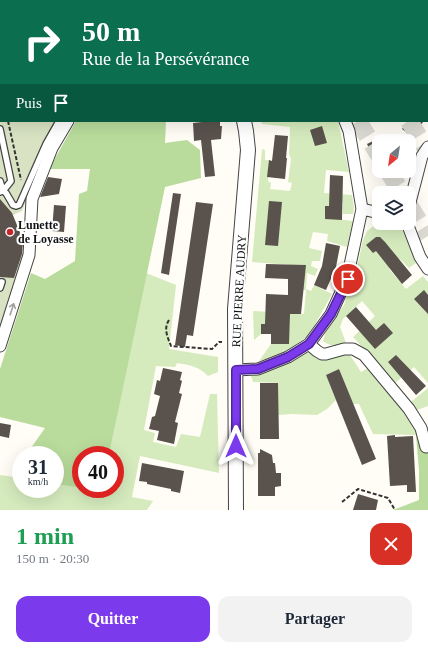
<!DOCTYPE html>
<html lang="fr">
<head>
<meta charset="utf-8">
<style>
  :root { --surface:#fff; --page:#f2f2f3; --text:#1f2937; --muted:#747a83; --accent:#7c3aed }
  body { margin:0; font-family:"Times New Roman",serif; background:var(--page); color:var(--text); height:100vh; display:flex; flex-direction:column; font-size:15px; white-space:nowrap }
  * { box-sizing:border-box; margin:0 }
  p { font-size:13px; color:var(--muted) }
  .icon { flex:none; width:22px; height:22px; fill:none; stroke:currentColor; stroke-width:2; stroke-linecap:round; stroke-linejoin:round }
  .map { position:relative; height:510px; overflow:hidden }
  .details { display:flex; flex-direction:column; background:var(--surface); flex:1 }
  .details>* { flex:none }
  .banner { position:absolute; left:0px; top:0px; width:428px; height:122px; box-shadow:0 4px 16px #0002; background:#0b6e4f; color:#fff; overflow:hidden }
  .needle { width:26px; rotate:210deg }
  .fabs { position:absolute; left:372px; top:134px; display:grid; gap:8px }
  .fabs a { display:grid; place-items:center; width:44px; height:44px; border-radius:8px; background:var(--surface); box-shadow:0 4px 16px #0002; font-size:20px }
  .speed { position:absolute; left:12px; top:446px; display:flex; gap:8px; font-size:20px; font-weight:700; text-align:center }
  .speed>* { display:grid; place-content:center; width:52px; height:52px; border-radius:50%; background:var(--surface); box-shadow:0 4px 16px #0002; line-height:1 }
  .speed small { font-size:10px; font-weight:400 }
  .speed .limit { border:6px solid #d22; background:#fff; color:#111 }
  .pin { position:absolute; display:grid; place-items:center; width:34px; height:34px; color:#fff; margin:-17px; border:2px solid #fff; border-radius:50%; box-shadow:0 1px 4px #0007 }
  .me { position:absolute; width:44px; margin:-22px; rotate:0deg; stroke-linejoin:round; filter:drop-shadow(0 0 3px #0008) }
  .turn { display:flex; align-items:center; gap:14px; height:84px; padding:0 16px; font-size:18px }
  .turn .icon { width:52px; height:52px; stroke-width:2.5 }
  .turn b { display:block; font-size:28px; line-height:34px }
  .then { display:flex; align-items:center; height:38px; padding:0 16px; background:#0003; gap:8px; font-size:15px }
  .round { display:grid; place-items:center; flex:none; width:42px; height:42px; border-radius:12px; background:var(--page) }
  .summary { display:flex; align-items:center; justify-content:space-between; height:68px; padding:0 16px }
  h1 { font-size:24px; font-weight:800; line-height:30px; color:#1e9e55 }
  .button { display:flex; gap:8px; margin-top:auto; padding:8px 16px }
  .button a { flex:1; height:46px; border-radius:12px; background:var(--accent); color:#fff; font-size:16px; font-weight:800; line-height:46px; text-align:center }
  .button a+a { background:var(--page); color:var(--text) }
  .map>svg:first-child { display:block }
</style>
</head>
<body>
<div class="map">
<svg width="428" height="510" viewBox="0 0 428 510">
  <rect width="100%" height="100%" fill="#fffdf5"/>
  <path fill="#d5ebbd" d="M261,121H338L349,172L326,170L324,193L352,195L354,208L353,214H343V202H329L328,218L353,221L347,247L327,241L328,234L313,232L309,248L322,251L320,261H312L311,266L318,269L315,276L307,273L306,289L311,291L314,285L332,294L309,335L283,354L259,361L271,344H289L272,325L261,324V334L254,340L253,311L304,314L306,290L292,289L293,265L252,262L262,149L265,150V160H269L268,181L271,183L270,189L290,191L292,183L288,182L291,159L289,154L290,127L262,124Z
    M380,223C386,223 394,222 399,226C406,232 411,253 416,263L409,268L400,259L389,269L406,289L423,276L428,282V383L414,367L395,383L353,337L375,316L362,301L343,319L340,327L346,343C337,346 331,347 323,341L326,331L344,305L358,263L363,240L367,231L376,224Z
    M146,273L176,285L169,349L218,357V372L208,376C200,367 190,365 177,363L175,367L156,366L144,430L155,433L153,442L176,447L181,434L200,437L210,394H217L219,473L140,456L132,497L153,501L147,510H0V475L21,478V489H55V484L101,491L102,489H115V455H109Z
    M308,348L345,352L350,355L361,372L370,367L421,433L416,435L373,434L359,404H353L339,369L326,375L336,400L327,409L317,415L292,414L278,415V383L253,382L251,375L282,365Z
    M428,388V406L417,410L411,402Z"/>
  <path fill="#b9dc9c" d="M76,121H166L165,143L187,140L200,150L201,178L165,187L109,455H81V488L55,484V455H26L45,428L0,417V369L31,273L45,279L75,261L79,194L87,191L90,169H49Z
    M428,431V510H393L419,500V471L416,435Z"/>
  <path fill="#d9e3c4" d="M0,0H110L1,1V121H64L49,146L22,211L13,215L27,250L0,331Z"/>
  <path fill="#5a524d" d="M202,121H220V126H222L221,139L211,140L215,176L205,177L201,140L194,141L193,123L202,122Z
    M408,121H424L411,136L402,129Z
    M322,126L327,143L315,146L310,130Z
    M275,135L288,136L286,158H287L285,179L267,177L269,160L272,161Z
    M379,138V168L367,144Z
    M380,171H395L399,177L387,183Z
    M330,175L343,176L342,220L325,219V206H329Z
    M48,177L62,179L59,194L40,197Z
    M173,193L181,194L169,275L161,273Z
    M0,199L12,213L23,240L22,254L14,278L0,277Z
    M269,201L282,202L278,246L265,245Z
    M196,202L213,204L193,336L187,335L185,347L175,345Z
    M54,205L66,206L64,232L52,231Z
    M376,237H380L385,242L412,275L402,284L376,251L373,253L366,245Z
    M326,243L340,246L336,267L326,290L314,285L322,266Z
    M266,264L306,265L301,314H290L289,344H271V334H261V324H265L266,294L288,295V279L265,278Z
    M424,290L428,295V314L414,299Z
    M356,307L376,330L384,323L393,333L375,349L346,316Z
    M396,355L426,386L416,395L388,362Z
    M163,368L182,372L180,380L182,381L179,393L182,394L175,422L178,423L174,444L157,440L159,431L149,429L152,417L155,416L160,396L154,394L157,380L160,381Z
    M339,369L376,459L362,465L326,375Z
    M260,383H278L279,439H260Z
    M0,423L11,425L9,438L0,436Z
    M395,435V437L413,436L416,492H407V485L390,486L387,436Z
    M260,449L272,455L273,463H275L276,473H281V486L275,487V496H258V453H260Z
    M142,463L184,471L180,493L171,491V489L147,484V482L139,481Z
    M358,494L378,500L376,510H353Z"/>
  <g fill="none" stroke-linecap="round" stroke-linejoin="round">
    <path stroke="#dbdad3" stroke-width="18" stroke-dasharray="18 9" stroke-linecap="butt" d="M288,0V1
      M336,0L337,1
      M358,121L379,155
      M409,121L428,151
      M388,171L402,193
      M409,205L428,236"/>
    <defs>
      <path id="service" d="M69,0L72,1
        M85,1L86,0
        M0,129L11,181L3,191L0,192
        M0,181L3,191
        M3,191L6,193L13,205L16,206L19,205L46,144L59,121
        M0,282H2L0,288"/>
      <path id="minor" d="M113,1L114,0
        M409,206L422,156L428,147
        M362,209L379,213
        M407,223L420,257L428,269
        M309,344L317,351L322,354H326L344,349H353L364,355L409,409L421,428L426,447
        M0,346L29,255L32,199L52,148L68,121
        M236,370L258,369L288,357L309,344L331,314L347,279L362,209L349,131L345,121"/>
      <path id="tertiary" d="M235,0V1
        M236,510L235,309L248,150L246,131L244,121"/>
    </defs>
    <use href="#service" stroke="#444" stroke-width="8"/>
    <use href="#minor" stroke="#444" stroke-width="13"/>
    <use href="#tertiary" stroke="#444" stroke-width="16"/>
    <path stroke="#333" stroke-width="2" stroke-dasharray="4 2" stroke-linecap="butt" d="M0,10H1
      M0,86L1,90
      M8,121L21,180
      M169,320C163,329 168,338 171,346L212,349L219,342H222
      M342,502L358,489L388,498L395,510"/>
    <use href="#service" stroke="#fff" stroke-width="5.5"/>
    <use href="#minor" stroke="#fff" stroke-width="11"/>
    <use href="#tertiary" stroke="#fff" stroke-width="14"/>
  </g>
  <defs><path id="oneway-shaft" d="M-6 0H5M1.5-3L5.5 0L1.5 3" fill="none" stroke-width="1.6" stroke-linecap="round" stroke-linejoin="round"/></defs>
  <use stroke="#a0a0a0" href="#oneway-shaft" transform="translate(12 309) rotate(-72)"/>
  <g fill="none" stroke-linecap="round" stroke-linejoin="round">
    <defs>
      <path id="route" d="M236,446V370L258,369L288,357L309,344L331,314L348,279"/>
    </defs>
    <use href="#route" stroke="#51269a" stroke-width="10"/>
    <use href="#route" stroke="#7c3aed" stroke-width="7"/>
  </g>
  <circle fill="#c4262e" stroke="#fff" stroke-width="1.5" cx="10" cy="232" r="4"/>
  <g text-anchor="middle" dominant-baseline="central" stroke-width="4" stroke-linejoin="round" paint-order="stroke">
    <g font-size="12" font-weight="bold" fill="#111" stroke="#fff" text-anchor="start">
      <text x="18" y="225">Lunette<tspan x="18" dy="14">de Loyasse</tspan></text>
    </g>
    <g font-size="12" fill="#111" stroke="#fff">
      <text transform="translate(239 291) rotate(-87)">RUE PIERRE AUDRY</text>
    </g>
  </g>
</svg>
<div class="fabs">
<a><svg class="needle" viewBox="-14 -14 28 28"><path d="M0-13l5 13h-10z" fill="#e53935"/><path d="M0 13l5-13h-10z" fill="#747a83"/></svg></a>
<a><svg class="icon" aria-label="layers" viewBox="0 0 24 24"><path d="M12 4l9 5-9 5-9-5zM3 14l9 5 9-5"/></svg></a>
</div>
<div class="speed"><div>31<small>km/h</small></div><div class="limit">40</div></div>
<div class="pin" style="left:348px;top:279px;background:#d93025"><svg class="icon" aria-label="arrive" viewBox="0 0 24 24"><path d="M6 21V4h12l-3 4 3 4H6"/></svg></div>
<svg class="me" style="left:236px;top:446px" viewBox="-20 -20 40 40"><path d="M0-17L14 15 0 8-14 15z" fill="#7c3aed" stroke="#fff" stroke-width="4"/></svg>
<div class="banner">
<div class="turn"><svg class="icon" aria-label="right" viewBox="0 0 24 24"><path d="M7 20v-9h11M14 6l5 5-5 5"/></svg><div><b>50 m</b>Rue de la Persévérance</div></div>
<div class="then">Puis<svg class="icon" aria-label="arrive" viewBox="0 0 24 24"><path d="M6 21V4h12l-3 4 3 4H6"/></svg></div>
</div>
</div>
<section class="details">
<div class="summary"><div><h1>1 min</h1><p>150 m · 20:30</p></div><a class="round" style="background:#d93025;color:#fff"><svg class="icon" aria-label="close" viewBox="0 0 24 24"><path d="M6 6l12 12M18 6L6 18"/></svg></a></div>
<div class="button"><a>Quitter</a><a>Partager</a></div>
</section>
</body>
</html>
